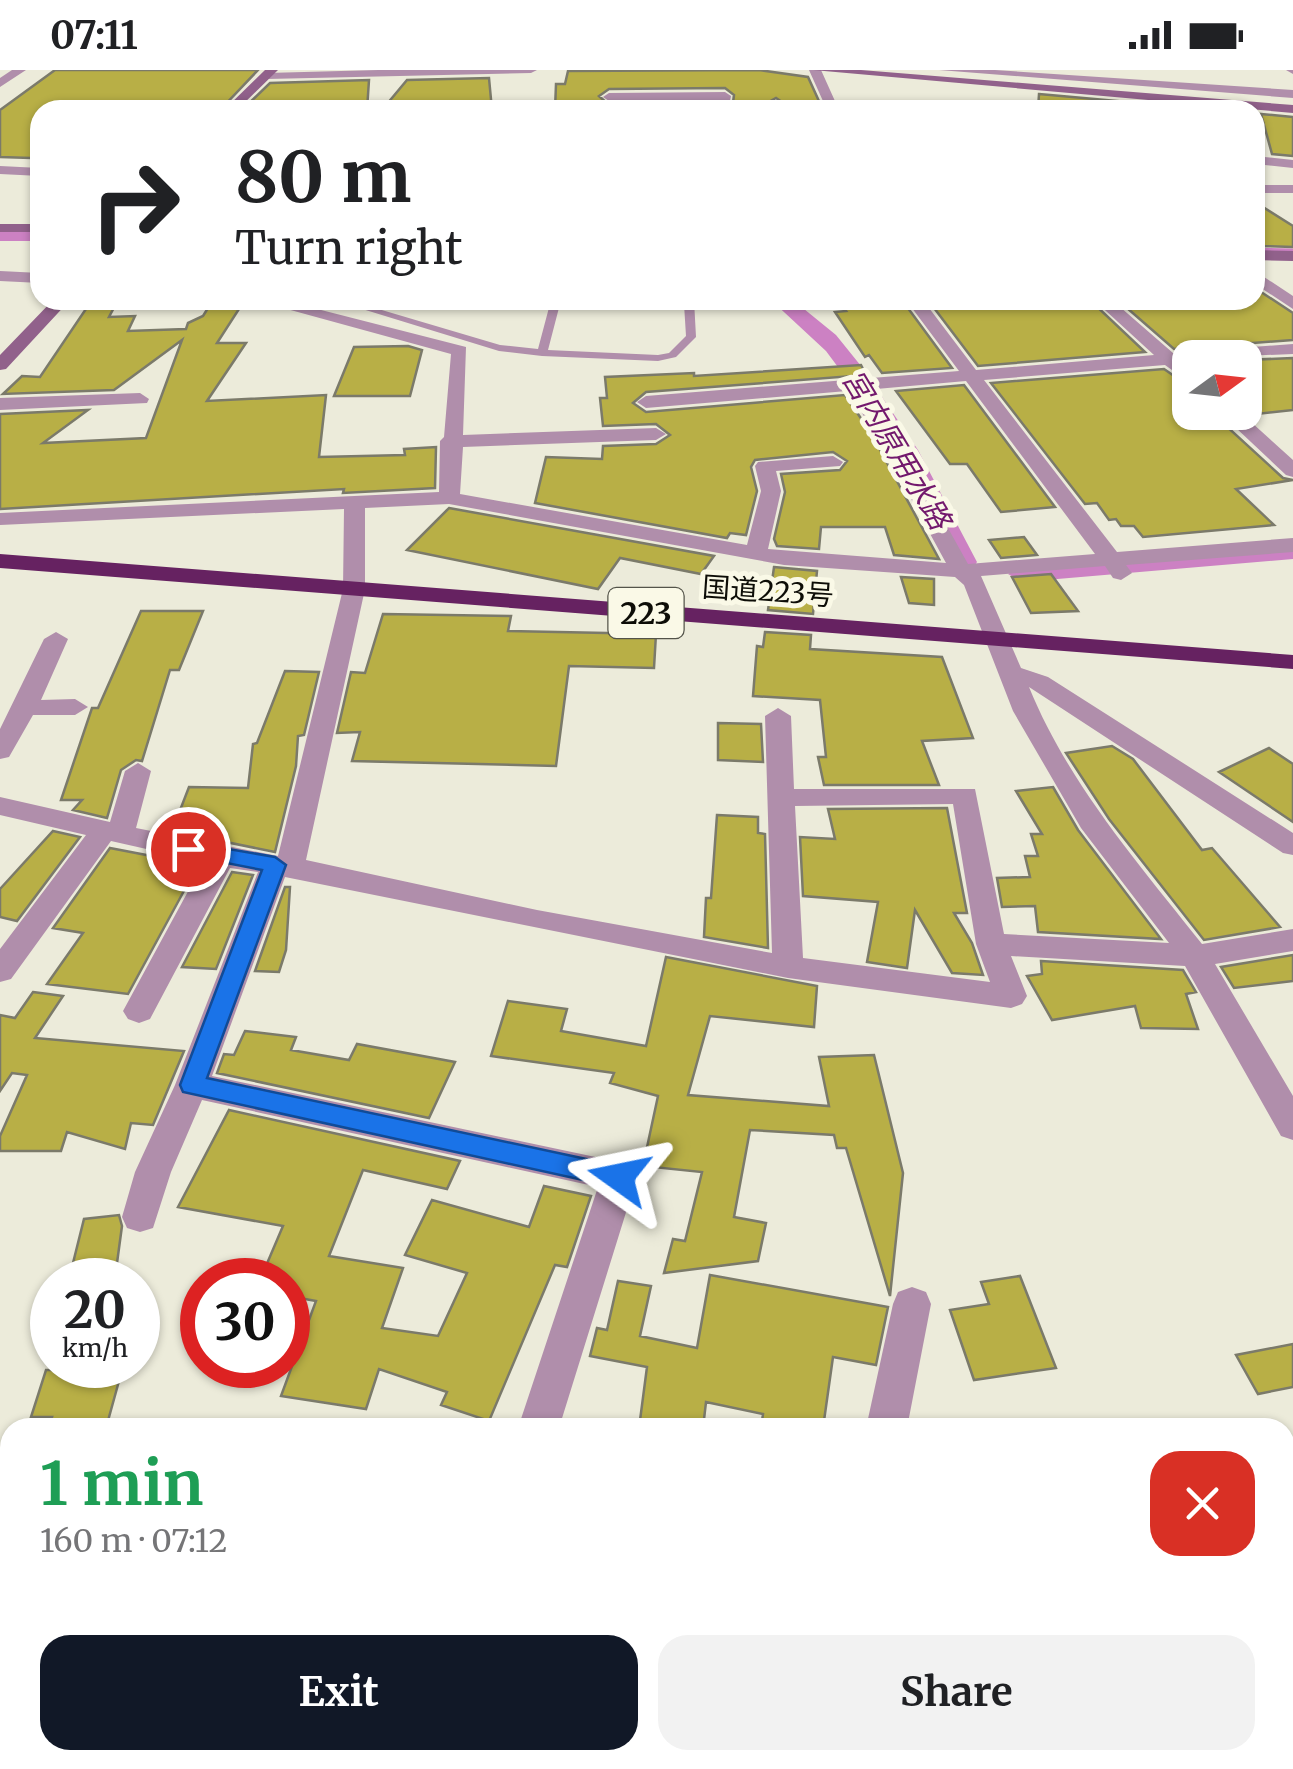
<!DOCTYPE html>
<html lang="en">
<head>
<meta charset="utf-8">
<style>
  :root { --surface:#fff; --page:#f2f2f2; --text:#202124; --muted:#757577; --accent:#111827 }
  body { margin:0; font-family:Merriweather,"Noto Sans JP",serif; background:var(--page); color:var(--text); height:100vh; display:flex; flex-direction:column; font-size:38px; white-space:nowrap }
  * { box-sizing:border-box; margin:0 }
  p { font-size:32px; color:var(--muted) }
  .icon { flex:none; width:55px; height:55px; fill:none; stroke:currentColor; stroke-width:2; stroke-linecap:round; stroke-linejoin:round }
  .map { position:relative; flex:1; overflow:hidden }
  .panel { position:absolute; left:0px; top:1348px; width:1295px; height:352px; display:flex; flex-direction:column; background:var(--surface); border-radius:30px 30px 0 0; box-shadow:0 2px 8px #0004 }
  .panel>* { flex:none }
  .hud { position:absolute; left:30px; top:30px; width:1235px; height:210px; border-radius:30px; box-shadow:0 2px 8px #0004; background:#fff; color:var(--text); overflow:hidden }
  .needle { width:65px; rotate:75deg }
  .buttons { position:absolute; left:1172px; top:270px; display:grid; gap:20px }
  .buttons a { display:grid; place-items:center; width:90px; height:90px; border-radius:20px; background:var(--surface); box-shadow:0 2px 8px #0004; font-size:50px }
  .speed { position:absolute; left:30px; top:1188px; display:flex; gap:20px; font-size:50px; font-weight:700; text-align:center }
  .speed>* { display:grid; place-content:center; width:130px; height:130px; border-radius:50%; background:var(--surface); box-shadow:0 2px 8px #0004; line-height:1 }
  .speed small { font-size:25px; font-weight:400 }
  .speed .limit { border:15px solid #d22; background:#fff; color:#111 }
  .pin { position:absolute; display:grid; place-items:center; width:85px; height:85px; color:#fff; margin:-42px; border:5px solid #fff; border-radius:50%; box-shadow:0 2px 10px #0007 }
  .me { position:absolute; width:110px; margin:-55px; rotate:282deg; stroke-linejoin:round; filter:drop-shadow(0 0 8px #0008) }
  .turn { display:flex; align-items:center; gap:35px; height:210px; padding:0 40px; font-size:45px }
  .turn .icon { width:130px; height:130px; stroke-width:2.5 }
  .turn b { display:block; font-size:70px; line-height:85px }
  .round { display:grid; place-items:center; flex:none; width:105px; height:105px; border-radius:30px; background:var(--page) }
  .head { display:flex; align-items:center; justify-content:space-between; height:170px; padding:0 40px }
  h1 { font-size:60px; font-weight:700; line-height:75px; color:#1e9e55 }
  .button { display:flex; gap:20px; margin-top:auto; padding:20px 40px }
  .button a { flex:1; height:115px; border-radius:30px; background:var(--accent); color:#fff; font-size:40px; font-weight:700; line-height:115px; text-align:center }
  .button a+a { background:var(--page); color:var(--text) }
  .status { display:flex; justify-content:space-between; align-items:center; height:70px; padding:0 50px; background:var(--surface); direction:ltr }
  .status svg { height:28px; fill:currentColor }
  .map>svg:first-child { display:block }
</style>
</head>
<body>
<div class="status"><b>07:11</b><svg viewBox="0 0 49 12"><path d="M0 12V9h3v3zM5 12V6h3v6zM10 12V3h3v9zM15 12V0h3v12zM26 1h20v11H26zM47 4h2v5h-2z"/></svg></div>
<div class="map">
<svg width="1293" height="1699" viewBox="0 0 1293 1699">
  <rect width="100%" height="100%" fill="#ecebda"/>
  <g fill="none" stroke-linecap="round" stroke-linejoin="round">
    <path stroke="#cc81c3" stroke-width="5" d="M1255,180L1293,181"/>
    <path fill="#cc81c3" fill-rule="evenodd" d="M0,159H40V171H0Z
      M771,230H793L836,265L861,296L918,380L977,492L973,498H953L909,407L861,328L826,281Z
      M1293,473V489L1022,512L1008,504L1022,496Z"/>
  </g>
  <path fill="#b8af46" stroke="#7b7a6a" stroke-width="2.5" d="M55,0H258L220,40H40V80L31,88L0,87V40Z
    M759,0L808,7L823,40H786L782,32L776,28L767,33L766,40H732L734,25L725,18L609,19L599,26L609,35L713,34L712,40H555L556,14H565L568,1Z
    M489,8L492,40H382L407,10Z
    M369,10L367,40H242L270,13Z
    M1039,24L1217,40H1038Z
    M1261,44L1293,47V86L1272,84Z
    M1255,132L1293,156V177L1261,176L1255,169Z
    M1255,218L1293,243V270L1174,279L1127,238L1177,234L1172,230H1255Z
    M92,230H118L109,247L135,246L128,261L186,259L188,253L203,246L208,238L239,239L217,273H246L207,331L326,325L319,387L405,385L404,379L436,377L435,418L343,423L344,419L0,439V344L88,340L43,373L146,368L182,270L114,320L3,324L22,306L40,307Z
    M837,230H902L952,298L882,303L869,285L865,287L835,242L846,241Z
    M928,230H1090L1145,282L978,296Z
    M408,276L422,280L410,326H334L354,277Z
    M1293,288V340L1248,345L1245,341V290Z
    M861,295L866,305L646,322L633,333L646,342L845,325L871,363L939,489L894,485L885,457H821L819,479L777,476L774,469L785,422L781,404L840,400L847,391L833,382L755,390L751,397L757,421L746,465L730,463L727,468L535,433L546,387L602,389L603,376L656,374L670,365L656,354L603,356L600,328H607L605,307L694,303V306Z
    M1164,299L1190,317V342H1211L1283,408L1293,410L1236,419L1274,455L1143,467L1134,456H1121L1116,449L1109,450L1097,433L1085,434L991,313Z
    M964,315L1055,437L1001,442L967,394H950L896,321Z
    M449,438L714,486L701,504L620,488L598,519L407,480Z
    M1024,467L1037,485L1001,488L989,470Z
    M774,497L817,501L813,544L768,540Z
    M1051,504L1078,541L1031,543L1012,507Z
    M901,507L934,509V535L909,533Z
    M141,541H203L179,600H170L142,691L136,690L121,700L107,748L73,740L82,730H61L92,638H98Z
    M383,544L511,546L508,561L656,564L654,598L569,596L556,696L352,691L360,662L337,663L351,602L365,603Z
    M765,562L811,565L810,579L942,587L973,668L922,671L939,715H824L818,687H826L820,630L753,626L757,576L763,577Z
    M285,601L319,602L304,665L298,666L296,696L275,782L172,761L189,717L248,718L253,674L257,673Z
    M718,653L761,654L763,692L718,690Z
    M1112,676L1133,689L1202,780L1212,778L1280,857L1204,870L1109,749L1066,683Z
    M1269,678L1293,694V752L1219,702Z
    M1053,717L1078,760L1161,869L1038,862L1035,836L1002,837L997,808L1030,807L1025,786H1038L1031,764H1042L1016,721Z
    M947,738L967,843H954L972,873L983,905L952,903L915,840L907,898L867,892L878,832L803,826L800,767L835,769L828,739Z
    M717,745L758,747V763L765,764L768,878L704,867L706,828H711Z
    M53,761L80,767L17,851L0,847V819Z
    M110,778L198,795L128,924L47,914L83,863L53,858Z
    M232,802L253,805L216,899L182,897Z
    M285,817H290L286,880L279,902L255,901Z
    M1293,885V911L1234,918L1221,897Z
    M666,887L817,916L814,957L710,946L688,1025L829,1036L819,987L874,985L903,1103L890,1226L846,1078H837L834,1065L750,1060L734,1147L766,1153L758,1191L664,1203L673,1169L685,1171L702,1102L643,1096L658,1026L610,1013L614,1003L491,986L508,931L567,939L561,961L646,976Z
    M1041,891L1183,900L1196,922L1186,924L1198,959L1141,958L1135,936L1052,950L1027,906L1042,904Z
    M33,922L63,926L35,968L184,981L153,1055L131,1053L125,1079L67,1062L61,1081H0V1066L27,1005L12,1003L0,1021V945L15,948Z
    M245,961L296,967L291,980L349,990L357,974L455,992L429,1048L217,1003L224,984L234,985Z
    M229,1040L460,1091L447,1119L363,1100L329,1186L403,1198L382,1258L438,1266L467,1203L405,1185L432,1130L529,1157L544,1116L591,1126L567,1197L555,1195L489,1351L441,1335L447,1322L379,1299L366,1339L281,1326L316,1231L288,1226V1210H260L283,1156L178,1137Z
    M119,1145L122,1156L117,1193L72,1197L84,1149Z
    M710,1205L888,1237L876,1295L833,1287L823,1358H761L763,1344L706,1332L703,1358H639L647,1297L590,1286L597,1258L607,1260L618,1211L651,1216L640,1266L697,1278Z
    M1020,1206L1056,1298L974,1310L950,1240L989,1234L981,1212Z
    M1293,1274V1317L1258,1324L1236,1285Z
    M46,1300H122L106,1358H48L52,1347H31Z"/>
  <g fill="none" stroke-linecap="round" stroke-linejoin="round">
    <path fill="#b08eab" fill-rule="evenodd" d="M333,230H348L500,275L538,279L551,230H561L548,280L658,285L669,283L686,266L684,234L646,233L641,230H694L696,267L676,287L658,291L542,286L499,281Z"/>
    <path fill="#b08eab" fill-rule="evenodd" d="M12,0H26L0,17V8Z
      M378,0H537L531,3L267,9L261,6L267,3Z
      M809,0H821L839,40H827Z
      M939,0H995L1293,20V28Z
      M1286,0H1293V4Z
      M725,22L731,26L728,40H716L718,30L609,31L603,27L609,23Z
      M775,32L779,33L782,40H770L769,36Z
      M957,33H965L966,40H954Z
      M1255,86L1293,90V98L1255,94Z
      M0,96L40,98V106L0,104Z
      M1255,115H1293V123H1255Z
      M0,201L40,203V213L0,211Z
      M1255,201L1293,226V239L1255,214Z
      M254,230H282L466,277L463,365L656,358L666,364L656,370L463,377L460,424L747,475L761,421L755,396L758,392L833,386L843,392L840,396L776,401L781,421L768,479L946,493L874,361L847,321L646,338L637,332L646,326L959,301L906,230H923L976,300L1154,285L1094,230H1112L1173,283L1293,274V284L1190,288V293H1184L1190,298V313L1165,295L984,310L1117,482L1293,468V482L1126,495L1132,503L1121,510L1113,508L1105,496L981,506L1021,598L1048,607L1293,763V785L1283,783L1029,617C1068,713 1138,793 1202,874L1293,859V881L1215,894L1293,1026V1070L1281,1066L1185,896L1011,886L1027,926L1022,934L1011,938L788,908L285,807L212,1006L619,1092L632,1097L637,1107L559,1358H518L598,1117L202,1030L171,1102L153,1158L140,1162L127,1158L122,1147L135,1102L175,1015L258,802L230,798L150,949L139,953L128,949L123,941L204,792L111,771L11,909L0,912V879L86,765L0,745V727L110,752L125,701L138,693L151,701L136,758L278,786L343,519L344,439L0,455V443L439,422L440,371L444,367L451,284ZM966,311L1095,484L968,494L894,361L865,320ZM449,434L784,495L955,507L964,515L1013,641L1081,758L1169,873L1004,864L975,719H794L791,646L778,638L765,646L772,883L537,840L306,790L365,519V438ZM953,734L976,874L990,912L803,888L795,736Z
      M140,323L149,329L147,333L0,340V328Z
      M1219,342H1240L1293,390V407L1286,405Z
      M56,562L68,569L41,630L75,629L88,637L75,645H33L9,687L0,689V659L44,569Z
      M912,1217L926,1222L931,1234L907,1358H866L893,1234L898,1222Z
      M0,1486L10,1487V1531L0,1530Z
      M1293,1557V1603L1285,1606V1560Z
      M33,1690H81L79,1699H31Z
      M491,1690H539L540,1699H492Z
      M817,1690H865V1699H817Z
      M1117,1690H1165L1167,1699H1119Z"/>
    <path fill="#91618b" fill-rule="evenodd" d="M265,0H278L237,40H224Z
      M813,0H861L1293,35V43Z
      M0,154H40V162H0Z
      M1255,180L1293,181V191L1255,190Z
      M53,230H70L6,299L0,300V285Z"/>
    <path fill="#662261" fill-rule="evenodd" d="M0,484L1293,585V599L0,498Z"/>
  </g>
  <path fill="#1a73e8" stroke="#114b97" stroke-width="2.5" d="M188,772L275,787L286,795L207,1008L619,1096L629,1099L632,1107L629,1115L619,1118L183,1022L180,1015L262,800L180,784L177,779L180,774Z"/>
  <g text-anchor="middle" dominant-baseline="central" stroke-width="10" stroke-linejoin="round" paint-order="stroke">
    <g font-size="28" fill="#0d0d07" stroke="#faf9e7">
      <text transform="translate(768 521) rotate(4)">国道223号</text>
    </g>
    <g font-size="30" font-style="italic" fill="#73196d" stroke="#faf9e7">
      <text transform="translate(897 379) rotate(59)">宮内原用水路</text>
    </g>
    <rect fill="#faf9e7" stroke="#54544a" stroke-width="2.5" x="608.5" y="518" width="75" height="50" rx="8"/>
    <g font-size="30" font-weight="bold" fill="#0d0d07">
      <text x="646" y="543">223</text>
    </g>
  </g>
</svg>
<div class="buttons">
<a><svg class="needle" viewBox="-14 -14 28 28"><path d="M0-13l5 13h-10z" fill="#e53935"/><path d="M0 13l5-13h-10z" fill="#757577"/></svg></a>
</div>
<div class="speed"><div>20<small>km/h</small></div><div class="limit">30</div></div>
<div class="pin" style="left:188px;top:779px;background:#d93025"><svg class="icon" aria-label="arrive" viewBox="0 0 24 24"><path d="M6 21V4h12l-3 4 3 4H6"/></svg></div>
<svg class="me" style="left:619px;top:1107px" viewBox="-20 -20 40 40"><path d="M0-17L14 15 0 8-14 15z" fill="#1a73e8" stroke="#fff" stroke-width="4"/></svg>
<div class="hud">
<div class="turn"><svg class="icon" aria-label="right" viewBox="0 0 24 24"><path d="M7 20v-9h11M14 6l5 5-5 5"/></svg><div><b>80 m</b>Turn right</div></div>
</div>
<section class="panel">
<div class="head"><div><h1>1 min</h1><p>160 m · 07:12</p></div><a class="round" style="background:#d93025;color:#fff"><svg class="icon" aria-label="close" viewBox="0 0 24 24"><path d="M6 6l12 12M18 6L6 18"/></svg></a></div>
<div class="button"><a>Exit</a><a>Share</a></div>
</section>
</div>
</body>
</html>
